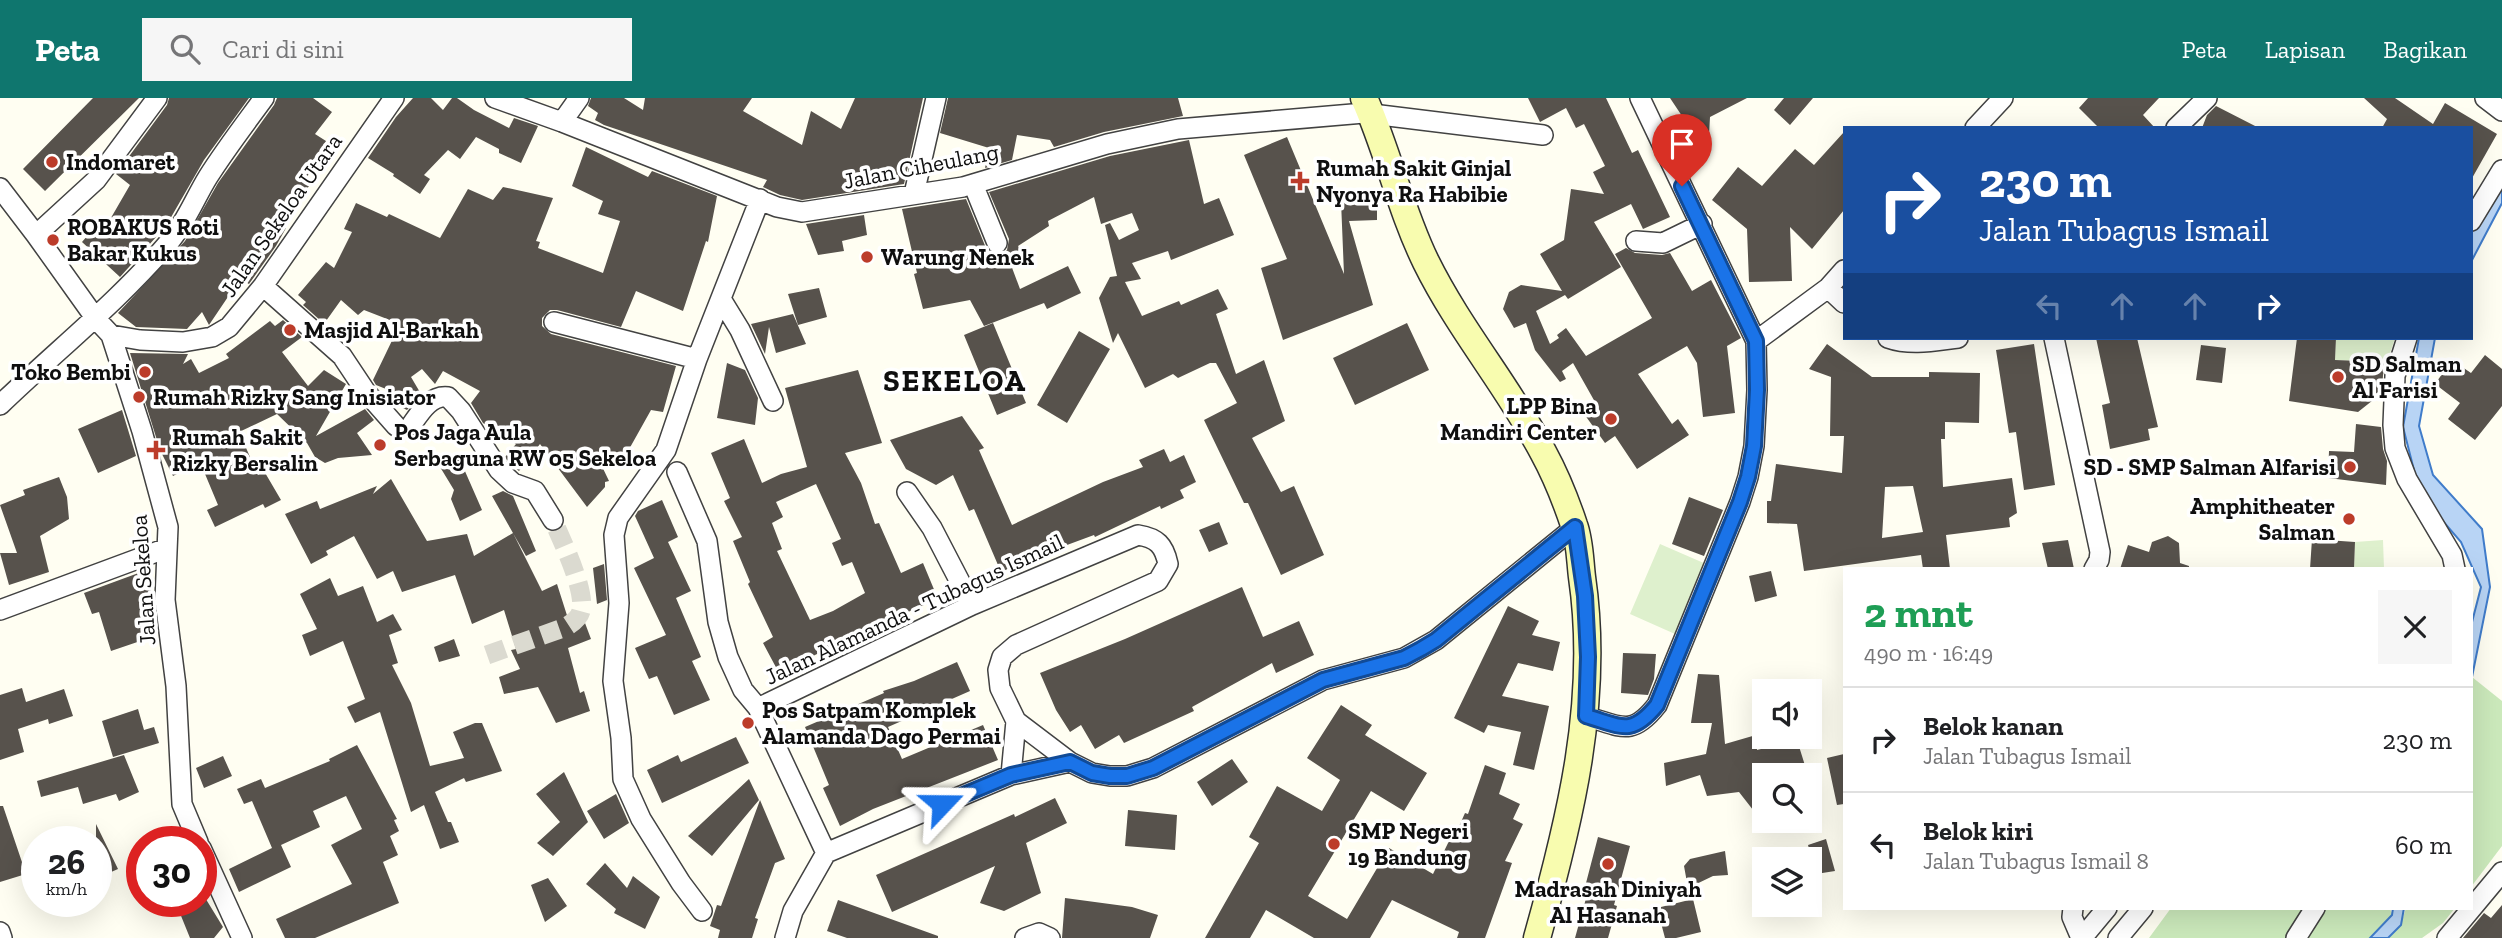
<!DOCTYPE html>
<html lang="id">
<head>
<meta charset="utf-8">
<style>
  :root { --surface:#fff; --page:#f6f6f6; --text:#202124; --muted:#757577; --line:#e0e0e0; --accent:#0f766e }
  body { margin:0; font-family:"Zilla Slab",serif; background:var(--page); color:var(--text); height:100vh; display:flex; flex-direction:column; font-size:26px; white-space:nowrap }
  * { box-sizing:border-box; margin:0 }
  p { font-size:23px; color:var(--muted) }
  .icon { flex:none; width:38px; height:38px; fill:none; stroke:currentColor; stroke-width:2; stroke-linecap:round; stroke-linejoin:round }
  .map { position:relative; flex:1; overflow:hidden }
  .sheet { position:absolute; left:1843px; top:469px; width:630px; height:343px; display:flex; flex-direction:column; background:var(--surface); border-radius:0px; box-shadow:0 7px 28px #0002 }
  .sheet>* { flex:none }
  .banner { position:absolute; left:1843px; top:28px; width:630px; height:214px; border-radius:0px; box-shadow:0 7px 28px #0002; background:#1a4fa0; color:#fff; overflow:hidden }
  .tools { position:absolute; left:1752px; top:581px; display:grid; gap:14px }
  .tools a { display:grid; place-items:center; width:70px; height:70px; border-radius:0px; background:var(--surface); box-shadow:0 7px 28px #0002; font-size:35px }
  .speed { position:absolute; left:21px; top:728px; display:flex; gap:14px; font-size:35px; font-weight:700; text-align:center }
  .speed>* { display:grid; place-content:center; width:91px; height:91px; border-radius:50%; background:var(--surface); box-shadow:0 7px 28px #0002; line-height:1 }
  .speed small { font-size:18px; font-weight:400 }
  .speed .limit { border:10px solid #d22; background:#fff; color:#111 }
  .pin { position:absolute; display:grid; place-items:center; width:60px; height:60px; color:#fff; margin:-72px -30px; border-radius:50% 50% 50% 0; rotate:-45deg; box-shadow:0 0 7px #0007 }
  .pin .icon { rotate:45deg }
  .me { position:absolute; width:77px; margin:-38px; rotate:67deg; stroke-linejoin:round; filter:drop-shadow(0 0 5px #0008) }
  .turn { display:flex; align-items:center; gap:24px; height:147px; padding:0 21px; font-size:32px }
  .turn .icon { width:91px; height:91px; stroke-width:2.5 }
  .turn b { display:block; font-size:49px; line-height:60px }
  .lanes { display:flex; align-items:center; height:66px; padding:0 21px; background:#0003; justify-content:center; gap:35px; direction:ltr }
  .lanes .off { opacity:.35 }
  .round { display:grid; place-items:center; flex:none; width:74px; height:74px; border-radius:0px; background:var(--page) }
  .overview { display:flex; align-items:center; justify-content:space-between; height:119px; padding:0 21px }
  h1 { font-size:42px; font-weight:700; line-height:52px; color:#1e9e55 }
  ul { padding:0; list-style:none }
  li { display:flex; align-items:center; gap:21px; height:105px; padding:0 21px; border-top:2px solid var(--line) }
  li div { flex:1 }
  li b { display:block; font-size:26px }
  li em { font-style:normal }
  header { display:flex; align-items:center; gap:42px; box-sizing:border-box; height:98px; padding:0 35px; background:var(--accent); color:#fff }
  header strong { font-size:33px }
  nav { display:flex; gap:38px; margin-inline-start:auto; font-size:24px }
  .search { width:490px; height:63px; background:var(--page); display:flex; align-items:center; gap:18px; box-sizing:border-box; padding:0 24px; border-radius:0px; color:var(--muted); font-size:26px }
  .map>svg:first-child { display:block }
</style>
</head>
<body>
<header>
<strong>Peta</strong>
<div class="search"><svg class="icon" aria-label="search" viewBox="0 0 24 24"><circle cx="10" cy="10" r="6"/><path d="M15 15l6 6"/></svg>Cari di sini</div>
<nav><a>Peta</a><a>Lapisan</a><a>Bagikan</a></nav>
</header>
<div class="map">
<svg width="2502" height="840" viewBox="0 0 2502 840">
  <rect width="100%" height="100%" fill="#fffef2"/>
  <path fill="#cbe9bb" d="M2472,579L2502,603V748L2471,789Z
    M2171,810H2390L2392,817L2401,826L2406,810H2455L2443,825L2422,840H2149Z"/>
  <path fill="#def0cd" d="M2336,240H2395L2387,264L2335,262Z
    M2383,442L2384,471H2354L2355,444Z
    M1660,446L1706,466L1675,536L1630,516Z"/>
  <path fill="#b8d4f5" stroke="#407cca" stroke-width="2" d="M2502,80V105L2471,164V134Z
    M2419,240H2435L2419,328L2433,377L2482,431L2490,489L2471,584V528L2481,489L2461,444L2435,414L2416,380L2403,329Z
    M2393,810H2404L2401,827L2388,840H2370L2392,817Z"/>
  <path fill="#57524c" fill-rule="evenodd" d="M93,0H139L45,93L23,71Z
    M169,0H249L204,62L166,128L120,179L82,144L94,130L101,137L130,87L116,76L167,7Z
    M277,0H313L332,14L315,36L326,43L304,85L309,88L281,127L286,130L276,148L249,186L240,181L209,227L202,214L187,231L136,229L118,215L185,143L218,85L274,7Z
    M413,0H431L443,12L452,0H457L474,12L509,30L514,20L538,28L521,65L499,55V51L476,39L460,61L448,52L424,77L430,81L420,96L393,78L394,76L368,60L396,19Z
    M591,0H624L643,12L645,0H752L743,13L802,47L811,13L841,31L855,0H923L904,86L802,102L780,97L763,89L767,82L604,27L595,22L598,15L588,8Z
    M948,0H1178L1183,18L1104,34L1054,49L1050,42L1017,37L1012,62L985,70L989,50L940,35Z
    M1528,0H1606L1632,55L1638,52L1670,119L1643,131L1631,106L1594,124L1621,169L1568,201L1565,197L1536,213L1550,246L1559,240L1557,237L1566,230L1586,258L1652,220L1615,156L1626,150L1635,155L1662,157L1670,155L1692,193L1711,182L1741,240L1727,248L1735,315L1703,319L1697,265L1687,248L1638,276L1672,326L1678,321L1689,337L1637,371L1615,338L1605,345L1582,313L1595,304L1573,265L1562,273L1566,281L1560,284L1535,252L1526,225L1514,230L1503,211L1509,194L1521,187L1562,193L1540,156L1564,142L1571,91L1604,96L1593,74L1605,68L1584,26L1576,30L1566,10L1540,24Z
    M1670,0H1747L1710,19L1709,37L1694,36Z
    M1784,0H1813L1790,27L1774,12Z
    M2088,0H2159L2143,17L2155,30H2099L2079,10Z
    M2364,0H2395L2433,26L2445,5L2497,36L2471,82V30H2382L2387,21Z
    M2216,8L2259,30H2202L2207,17Z
    M1844,34V112L1812,151L1790,129L1792,183L1749,184L1747,131L1712,102L1738,69L1762,88L1795,51L1814,67Z
    M1287,39L1344,176L1341,103L1377,102V122L1349,123L1373,207L1283,242L1261,170L1287,161L1244,57Z
    M1189,42L1204,106L1219,100L1234,137L1171,162L1168,153L1132,165L1141,181L1125,184L1142,218L1179,203L1181,207L1218,191L1228,211L1216,216L1236,276L1264,262L1285,323L1252,340L1281,394L1294,388L1324,457L1281,477L1248,405H1244L1204,322L1237,305L1216,265H1210L1178,280L1173,276L1145,290L1118,235L1113,245L1099,200L1110,179L1117,178L1105,127L1110,125L1119,142L1139,132L1132,115L1101,126L1094,99L1048,123L1049,128L1018,148L1022,155L1008,159L1020,191L1068,168L1081,195L1047,211L1044,205L984,228L970,202L923,211L914,176L917,175L902,111L966,101L986,150L995,157H1001L1007,152L1009,141L989,94L1110,58Z
    M586,49L648,79L652,73L717,98L708,144L706,143L683,213L636,193L621,229L557,212H550L542,220V228L551,236L676,268L663,314L651,312L623,362L598,360L609,383L605,384V389L587,409L540,346L519,373L508,364L505,359L516,346L483,325L471,305L480,293L443,273L435,286L422,271L411,279L421,296L407,312L391,304L387,299L396,295L376,287L373,282L400,226L364,212L358,217L341,202L326,223L324,221L321,223L303,207L306,204L298,197L326,164L334,170L352,134L344,131L356,105L387,119L389,116L440,140L468,91L493,102L503,89L553,100L536,143L540,144L538,150L603,175L620,123L598,116L603,103L572,88Z
    M864,117L867,137L842,143L844,153L818,157L806,126Z
    M819,190L827,219L798,227L788,196Z
    M793,216L806,246L776,255L769,229L765,256L751,226Z
    M283,222L302,239L282,254L308,288L324,272L346,286L316,338L365,311L374,322L357,335L372,357L338,360L325,365L315,359L307,345L277,316L239,334L258,377L264,373L281,402L265,410L263,406L215,429L207,412L218,407L200,364L173,378L160,352L130,255L188,256L183,266L191,261L199,275L229,260L226,256L270,223L275,228Z
    M993,225L1026,305L997,317L964,237Z
    M1407,225L1429,272L1355,307L1333,260Z
    M1079,233L1110,251L1067,325L1037,307Z
    M2096,240H2137L2158,329L2148,331L2150,342L2110,351L2102,307L2110,305Z
    M2297,240H2336L2335,262L2386,264L2383,277L2382,295L2358,314L2289,303Z
    M1827,246L1872,279H1929V274L1980,275L1979,325L1945,324V341H1941L1943,389L2012,380L2017,415L2009,420L2010,429L1946,437L1950,471H1923L1921,457L1804,473L1797,426L1767,425V403H1771L1776,366L1842,375L1844,338H1830L1831,279L1809,271ZM1913,388L1923,434L1882,440L1885,389Z
    M2034,246L2055,387L2024,392L2016,334L2009,335L1996,252Z
    M2201,247L2226,250L2222,285L2196,282Z
    M2485,257L2502,271V308L2475,342L2448,321L2460,305L2435,286L2452,262L2471,275Z
    M727,265L745,272L758,300L755,327L717,320Z
    M858,272L882,345L845,355L861,385L875,426L879,425L901,475L923,465L938,501L901,517L900,515L860,537L859,535L779,575L763,545L773,539L748,486L750,484L733,443L742,439L724,403L730,400L711,355L744,341L762,385L781,376L807,369L785,290ZM816,386L841,441L832,445L842,468L852,464L865,495L833,513L810,522L777,453L782,451L772,425L783,419L776,404Z
    M122,312L136,358L98,375L78,331Z
    M962,318L984,350L979,352L1012,427L1103,384L1143,369L1139,362L1164,351L1170,364L1184,357L1196,384L1180,392L1184,400L1161,411L1160,408L1095,439L1094,437L1040,457L1001,474L974,411L969,413L953,377L936,387L906,371L890,342Z
    M2356,326L2381,329L2383,351L2387,363L2386,387L2328,380L2329,353L2354,354Z
    M457,355L482,412L460,423L451,401L454,392L437,364Z
    M59,379L67,399L69,421L40,438L49,474L9,487L0,455H17L0,407L25,397L23,392Z
    M391,381L427,443L467,436L474,458L513,435L542,493L557,486L571,530L585,525L591,541L568,550L580,595L584,593L590,613L556,625L538,589L504,596L499,579L520,571L511,552L516,551L504,512L472,526L455,477L402,494L393,473L377,481L354,438L326,453L328,457L311,466L285,416L317,403L320,411L377,388L373,396Z
    M503,393L513,398L536,453L526,458L492,398Z
    M1689,399L1723,412L1704,458L1672,446Z
    M662,402L678,439L668,444L691,493L676,500L701,559L692,563L710,602L674,617L657,578L649,581L635,550L666,537L634,470L654,460L635,418L638,413Z
    M1219,424L1228,446L1209,454L1199,432Z
    M2168,438L2179,445L2180,465L2189,468V471H2120L2128,447L2149,454L2152,444Z
    M2312,441L2355,444L2354,471H2310Z
    M2068,442L2074,471H2048L2042,445Z
    M604,466L607,502L597,506L593,470Z
    M144,473L152,495L143,498L155,538L111,553L99,514L92,516L84,495Z
    M1771,473L1777,498L1755,504L1749,478Z
    M330,480L338,498L363,488L377,524L393,516L402,532L389,537L398,565L392,567L411,605L430,668L464,660L453,634L475,625H482L502,673L466,684L464,680L435,694L448,724H451L459,744L440,751L424,707L411,714L380,614L355,625L347,609L365,601L343,543L310,558L302,537L317,531L300,496Z
    M1242,489L1263,539L1299,523L1314,557L1276,575L1272,565L1192,609L1194,613L1124,645L1119,637L1095,651L1081,627L1070,634L1056,612L1040,575L1125,541Z
    M1508,508L1539,523L1532,537L1560,544L1553,573L1518,565L1502,598L1549,608L1534,672L1513,667L1521,634L1488,627L1484,635L1454,620Z
    M454,541L460,558L439,564L434,549Z
    M1623,555L1656,556L1654,581L1648,597L1621,595Z
    M957,564L970,593L888,629L902,661L983,627L998,662L873,711L840,728L823,690L829,687L805,629L884,595L883,593L914,583Z
    M1698,576L1719,577L1725,646L1756,637L1757,652L1797,642L1808,677H1764V726L1739,694L1707,698L1700,677L1666,688L1664,665L1706,656L1712,625H1691Z
    M22,590L26,604L64,591L73,618L49,626L48,621L18,631L24,654L0,662V597Z
    M1341,607L1372,627L1365,637L1427,675L1404,713L1371,693L1308,798L1347,821L1389,750L1433,776L1449,743L1452,744L1465,715L1468,716L1485,667L1506,675L1499,696L1520,706L1513,721L1523,726L1505,763L1512,765L1485,840H1457L1459,834L1392,802L1370,840H1314L1266,812L1250,840H1205L1259,745L1249,739L1277,688L1322,713L1340,682L1307,660Z
    M138,611L144,632L154,629L159,645L113,659L102,623Z
    M736,639L749,665L662,705L647,672L678,657L681,664Z
    M357,647L397,721L394,722L399,733L390,738L398,757L383,764L399,805L315,840H285L276,821L352,786L331,747L362,731L346,698L313,713L320,729L281,747L291,769L239,794L229,771L272,750L252,703L244,706L237,691L261,681L265,690L330,663L329,661Z
    M1844,656V706L1837,707L1827,660Z
    M124,657L139,694L119,703L116,696L83,706L78,689L41,699L37,683Z
    M223,658L232,678L204,690L196,670Z
    M1232,661L1248,684L1212,708L1197,684Z
    M564,674L588,724L553,758L537,745L560,724L536,696Z
    M749,681L759,702L712,758L688,738Z
    M616,696L629,725L604,741L587,713Z
    M1055,700L1067,725L1026,745L1041,795L1004,813L980,805L995,768L892,814L876,777L1014,716L1015,719Z
    M760,702L785,761L775,765L755,820L758,821L752,840H718L720,832L710,828L717,807L721,808Z
    M0,708H3L26,776L0,784Z
    M1128,712L1177,717L1175,752L1125,748Z
    M96,726L118,771L102,778L96,766Z
    M1598,739L1630,748L1614,807L1617,808L1608,840H1575L1590,786L1586,785Z
    M1826,741L1835,773L1816,776L1808,747Z
    M1725,753L1728,777L1713,778L1688,790L1684,768L1690,761Z
    M605,765L627,790L633,778L660,799L645,831L614,815L616,811L586,786Z
    M548,780L567,808L545,824L531,787Z
    M204,798L223,829L214,840H190L175,803H201V799Z
    M1065,800L1132,809L1158,817L1150,840H1062Z
    M1693,801L1701,834L1676,840H1665L1657,810Z
    M838,802L938,838V840H847L827,833Z
    M2502,807V840H2463L2484,815L2491,820Z"/>
  <g fill="none" stroke-linecap="round" stroke-linejoin="round">
    <path stroke="#dbdad0" stroke-width="19" stroke-dasharray="19 10" stroke-linecap="butt" d="M487,557L566,529C572,525 579,521 581,513C586,492 562,443 553,422"/>
    <defs>
      <path id="minor" d="M495,0L562,24L777,109L802,114L963,89L1107,46L1178,31L1364,15L1543,37
        M2485,0L2502,13
        M562,24L579,0
        M1975,30L2003,0
        M2176,30L2207,0
        M973,86L997,145
        M0,90L36,137L96,221L111,237L142,333L168,429L165,502L176,588L182,706L198,744
        M914,96L936,0
        M2471,123L2502,72
        M36,137L96,82L157,0
        M1636,143L1663,145L1702,126
        M263,188L342,258L366,294L396,328
        M1828,190L1844,205
        M721,201L740,232L773,303
        M554,224L697,261
        M111,237L140,242L183,244L212,239L229,229L263,188L394,0
        M1888,240C1911,248 1934,243 1958,240
        M2054,240L2100,454L2099,462L2094,471
        M2407,240L2395,278L2393,327L2395,350L2407,381L2452,457L2455,471
        M1756,243L1828,190L1844,172
        M0,307C57,252 118,204 170,143C186,124 195,100 208,79C225,52 245,26 264,0
        M412,326C421,313 431,297 448,299L461,313L499,372L513,385L535,393L553,422
        M677,374L707,443L718,524L728,559L743,592L758,610L826,755
        M907,394L932,430L972,507
        M0,512L167,450
        M758,610L972,507L1138,437C1157,440 1164,447 1168,466L1158,483L1016,547L1002,559L998,572L1000,590L1016,623L1070,664L1092,675L1110,678H1127L1153,670L1323,582L1404,560L1436,542L1575,429
        M1585,618C1621,628 1631,640 1657,607L1740,404L1748,379L1754,348L1757,292L1756,243L1640,0
        M1011,677L1016,623
        M201,750L242,840
        M826,755L1011,677L1070,664
        M2073,810L2072,819L2081,840
        M702,813L681,785L641,721L623,681L621,640L613,583L619,505L614,437L618,420L666,352L697,261L760,101
        M0,834L2,840
        M785,840L793,813L826,755
        M1025,840L1039,835L1050,840
        M2082,840L2107,810
        M2118,840L2143,810
        M2296,840L2315,810
        M2447,840L2502,774"/>
      <path id="secondary" d="M1364,0C1388,53 1400,111 1426,164C1459,231 1508,288 1543,354C1555,376 1566,403 1574,427C1580,443 1580,463 1582,479C1600,602 1570,723 1537,840"/>
    </defs>
    <use href="#minor" stroke="#424242" stroke-width="22"/>
    <use href="#secondary" stroke="#313131" stroke-width="29"/>
    <use href="#minor" stroke="#fff" stroke-width="19"/>
    <use href="#secondary" stroke="#f8fcaf" stroke-width="26"/>
  </g>
  <g fill="none" stroke-linecap="round" stroke-linejoin="round">
    <defs>
      <path id="route" d="M942,706L1011,677L1070,664L1092,675L1110,678H1127L1153,670L1323,582L1404,560L1421,551L1436,542L1575,429L1585,498L1588,559L1586,618C1621,628 1631,639 1657,607L1740,404L1748,379L1754,348L1757,292L1756,243L1682,88"/>
    </defs>
    <use href="#route" stroke="#114b97" stroke-width="18"/>
    <use href="#route" stroke="#1a73e8" stroke-width="12"/>
  </g>
  <g fill="#bc3c2a" stroke="#fff" stroke-width="2.5">
    <circle cx="52" cy="64" r="7"/>
    <path d="M1296.5 72.5h7v7h7v7h-7v7h-7v-7h-7v-7h7z"/>
    <circle cx="53" cy="142" r="7"/>
    <circle cx="867" cy="159" r="7"/>
    <circle cx="290" cy="232" r="7"/>
    <circle cx="145" cy="274" r="7"/>
    <circle cx="2338" cy="279" r="7"/>
    <circle cx="139" cy="299" r="7"/>
    <circle cx="1611" cy="321" r="7"/>
    <circle cx="380" cy="347" r="7"/>
    <path d="M152.5 341.5h7v7h7v7h-7v7h-7v-7h-7v-7h7z"/>
    <circle cx="2350" cy="369" r="7"/>
    <circle cx="2349" cy="421" r="7"/>
    <circle cx="748" cy="625" r="7"/>
    <circle cx="1334" cy="746" r="7"/>
    <circle cx="1608" cy="766" r="7"/>
  </g>
  <g text-anchor="middle" dominant-baseline="central" stroke-width="7" stroke-linejoin="round" paint-order="stroke">
    <g font-size="23" font-weight="bold" fill="#0f0f0f" stroke="#fff" text-anchor="start">
      <text x="66" y="64">Indomaret</text>
      <text x="1316" y="70">Rumah Sakit Ginjal<tspan x="1316" dy="26">Nyonya Ra Habibie</tspan></text>
      <text x="67" y="129">ROBAKUS Roti<tspan x="67" dy="26">Bakar Kukus</tspan></text>
      <text x="881" y="159">Warung Nenek</text>
      <text x="304" y="232">Masjid Al-Barkah</text>
      <text x="2352" y="266">SD Salman<tspan x="2352" dy="26">Al Farisi</tspan></text>
      <text x="131" y="274" text-anchor="end">Toko Bembi</text>
      <text x="153" y="299">Rumah Rizky Sang Inisiator</text>
      <text x="1597" y="308" text-anchor="end">LPP Bina<tspan x="1597" dy="26">Mandiri Center</tspan></text>
      <text x="394" y="334">Pos Jaga Aula<tspan x="394" dy="26">Serbaguna RW 05 Sekeloa</tspan></text>
      <text x="172" y="339">Rumah Sakit<tspan x="172" dy="26">Rizky Bersalin</tspan></text>
      <text x="2336" y="369" text-anchor="end">SD - SMP Salman Alfarisi</text>
      <text x="2335" y="408" text-anchor="end">Amphitheater<tspan x="2335" dy="26">Salman</tspan></text>
      <text x="762" y="612">Pos Satpam Komplek<tspan x="762" dy="26">Alamanda Dago Permai</tspan></text>
      <text x="1348" y="733">SMP Negeri<tspan x="1348" dy="26">19 Bandung</tspan></text>
      <text x="1608" y="791" text-anchor="middle">Madrasah Diniyah<tspan x="1608" dy="26">Al Hasanah</tspan></text>
    </g>
    <g font-size="23" fill="#0f0f0f" stroke="#fff">
      <text transform="translate(921 68) rotate(-11)">Jalan Ciheulang</text>
      <text transform="translate(281 117) rotate(-55)">Jalan Sekeloa Utara</text>
      <text transform="translate(143 482) rotate(-94)">Jalan Sekeloa</text>
      <text transform="translate(914 511) rotate(-25)">Jalan Alamanda - Tubagus Ismail</text>
    </g>
    <g font-size="30" font-weight="bold" letter-spacing="2" fill="#0f0f0f" stroke="#fff">
      <text x="955" y="283">SEKELOA</text>
    </g>
  </g>
</svg>
<div class="tools">
<a><svg class="icon" aria-label="sound" viewBox="0 0 24 24"><path d="M4 9h4l5-4v14l-5-4H4zM17 9q2 3 0 6"/></svg></a>
<a><svg class="icon" aria-label="search" viewBox="0 0 24 24"><circle cx="10" cy="10" r="6"/><path d="M15 15l6 6"/></svg></a>
<a><svg class="icon" aria-label="layers" viewBox="0 0 24 24"><path d="M12 4l9 5-9 5-9-5zM3 14l9 5 9-5"/></svg></a>
</div>
<div class="speed"><div>26<small>km/h</small></div><div class="limit">30</div></div>
<div class="pin" style="left:1682px;top:88px;background:#d93025"><svg class="icon" aria-label="arrive" viewBox="0 0 24 24"><path d="M6 21V4h12l-3 4 3 4H6"/></svg></div>
<svg class="me" style="left:942px;top:706px" viewBox="-20 -20 40 40"><path d="M0-17L14 15 0 8-14 15z" fill="#1a73e8" stroke="#fff" stroke-width="4"/></svg>
<div class="banner">
<div class="turn"><svg class="icon" aria-label="right" viewBox="0 0 24 24"><path d="M7 20v-9h11M14 6l5 5-5 5"/></svg><div><b>230 m</b>Jalan Tubagus Ismail</div></div>
<div class="lanes"><svg class="icon off" aria-label="left" viewBox="0 0 24 24"><path d="M17 20v-9H6M10 6l-5 5 5 5"/></svg><svg class="icon off" aria-label="ahead" viewBox="0 0 24 24"><path d="M12 20V5M6 11l6-6 6 6"/></svg><svg class="icon off" aria-label="ahead" viewBox="0 0 24 24"><path d="M12 20V5M6 11l6-6 6 6"/></svg><svg class="icon" aria-label="right" viewBox="0 0 24 24"><path d="M7 20v-9h11M14 6l5 5-5 5"/></svg></div>
</div>
<section class="sheet">
<div class="overview"><div><h1>2 mnt</h1><p>490 m · 16:49</p></div><a class="round"><svg class="icon" aria-label="close" viewBox="0 0 24 24"><path d="M6 6l12 12M18 6L6 18"/></svg></a></div>
<ul>
<li><svg class="icon" aria-label="right" viewBox="0 0 24 24"><path d="M7 20v-9h11M14 6l5 5-5 5"/></svg><div><b>Belok kanan</b><p>Jalan Tubagus Ismail</p></div><em>230 m</em></li>
<li><svg class="icon" aria-label="left" viewBox="0 0 24 24"><path d="M17 20v-9H6M10 6l-5 5 5 5"/></svg><div><b>Belok kiri</b><p>Jalan Tubagus Ismail 8</p></div><em>60 m</em></li>
</ul>
</section>
</div>
</body>
</html>
